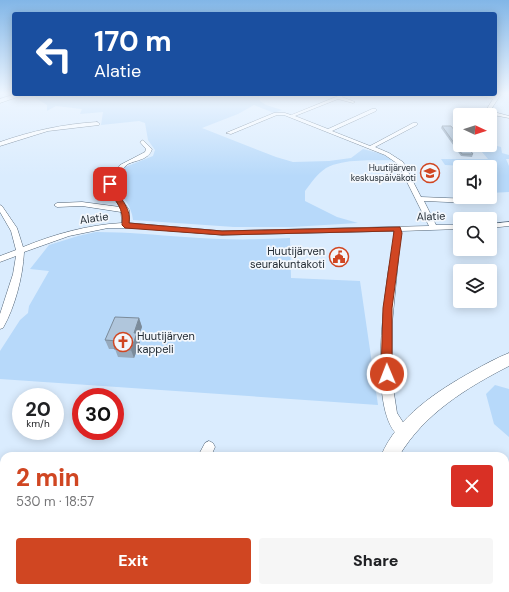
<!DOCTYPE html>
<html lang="en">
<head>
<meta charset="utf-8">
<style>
  :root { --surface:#fff; --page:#f6f6f6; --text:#202124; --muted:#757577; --accent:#d04622 }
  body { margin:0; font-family:"DM Sans",sans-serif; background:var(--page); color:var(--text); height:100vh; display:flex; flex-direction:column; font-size:15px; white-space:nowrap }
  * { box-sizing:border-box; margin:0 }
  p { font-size:13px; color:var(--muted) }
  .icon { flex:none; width:22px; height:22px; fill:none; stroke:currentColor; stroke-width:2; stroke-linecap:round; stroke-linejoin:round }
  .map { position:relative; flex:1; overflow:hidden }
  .drawer { position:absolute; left:0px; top:452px; width:509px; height:140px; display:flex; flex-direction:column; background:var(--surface); border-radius:12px 12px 0 0; box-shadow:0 2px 10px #0003 }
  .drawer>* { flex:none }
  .hud { position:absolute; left:12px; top:12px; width:485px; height:84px; border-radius:4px; box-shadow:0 2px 10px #0003; background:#1a4fa0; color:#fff; overflow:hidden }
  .needle { width:26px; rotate:94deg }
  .buttons { position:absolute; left:453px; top:108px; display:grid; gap:8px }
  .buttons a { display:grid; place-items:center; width:44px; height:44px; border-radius:4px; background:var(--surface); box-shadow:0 2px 10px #0003; font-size:20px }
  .speed { position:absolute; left:12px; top:388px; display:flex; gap:8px; font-size:20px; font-weight:700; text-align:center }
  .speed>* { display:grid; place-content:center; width:52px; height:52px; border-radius:50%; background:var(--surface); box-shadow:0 2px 10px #0003; line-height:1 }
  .speed small { font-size:10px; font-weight:400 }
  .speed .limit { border:6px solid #d22; background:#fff; color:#111 }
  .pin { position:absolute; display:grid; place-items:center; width:34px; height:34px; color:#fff; margin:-17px; border-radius:8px; box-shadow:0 2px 6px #0006 }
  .me { position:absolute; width:44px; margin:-22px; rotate:359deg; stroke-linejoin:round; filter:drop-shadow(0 0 3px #0008) }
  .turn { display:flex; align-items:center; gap:14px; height:84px; padding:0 16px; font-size:18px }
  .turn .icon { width:52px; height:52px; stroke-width:2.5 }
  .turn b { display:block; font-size:28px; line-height:34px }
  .round { display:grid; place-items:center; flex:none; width:42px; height:42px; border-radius:4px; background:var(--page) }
  .head { display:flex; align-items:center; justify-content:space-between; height:68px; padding:0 16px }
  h1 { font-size:24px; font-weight:800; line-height:30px; color:var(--accent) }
  .action { display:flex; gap:8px; margin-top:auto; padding:8px 16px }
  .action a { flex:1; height:46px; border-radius:4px; background:var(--accent); color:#fff; font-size:16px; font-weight:800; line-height:46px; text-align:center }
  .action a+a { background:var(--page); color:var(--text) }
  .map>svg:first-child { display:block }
</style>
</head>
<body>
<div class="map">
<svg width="509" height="592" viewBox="0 0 509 592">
  <rect width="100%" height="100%" fill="#daecfe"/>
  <path fill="#b7d9fa" d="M37,94H259L260,101L266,105L282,110L274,113L254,105L238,114L202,128L276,157L293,162L329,161L351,158L363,149L382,154L393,160C372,161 345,158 326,168C317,174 311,183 305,191V201L337,217L358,223L291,227H234L133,220C132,205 120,196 116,182L125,167L153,156L155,150L148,140L145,123L139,121L101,125L103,112L80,114L82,109L56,106L47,111V105L34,97H28Z
    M490,144L501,147L502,153L509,155V159H506L509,166V192L490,193V167L445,165L441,159H488L476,145H490Z
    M96,232C127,232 156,235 185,237C220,240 255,240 290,238L291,278L360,281L378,405L0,379V351L20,320L28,313L29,306L49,271L30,269L49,245L78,236Z
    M495,385L509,389V437L494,424L486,394Z
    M509,508V592H483L485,588H505V526Z"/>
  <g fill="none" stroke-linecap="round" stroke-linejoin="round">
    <defs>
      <path id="minor" d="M473,94L495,97L497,94H501L490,111L509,116V118L488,114L483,115L493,99Z
        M341,95L343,96L342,97L355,102L353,103L338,99L295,116L328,129L372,109H376V111L332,131L370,146L413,123H417V125L375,147L389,153L403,162L421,197L471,199L474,201L471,203L424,201L436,225H460V229L401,231L392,324L393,387L397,413L410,433L408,437L404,439C367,424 384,305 388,273C390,260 395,244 394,231L222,235L136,228H108L69,236L24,252C23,276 15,307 3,328L0,329V314L13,274L16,256L0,262V256L16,250L11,231L0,212V205L2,206L17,228L23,247C55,234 87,225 122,223L121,212L82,206L57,207L54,205L57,203L82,202L120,207L107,188V185L120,165L145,152L146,149L140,142L143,140L152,149C149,160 136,160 128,164C121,169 116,179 113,186L129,210V223L222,231L429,226L398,164L385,155L284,115H277L231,134L226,133L274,113H285L291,115Z
        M97,122L100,124L99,125L48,131L0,146V142C32,131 63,124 97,122Z
        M509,222V226L490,228V224Z
        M209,441L213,443L215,447L211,456H198L205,443Z
        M27,588H46L44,592H25Z"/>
      <path id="major" d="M509,353V366C466,388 424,414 399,456H381C397,417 437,391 473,371C484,365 496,358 509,353Z
        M309,588H330L329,592H308Z"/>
      <path id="highway" d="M16,94H26L0,103V99Z"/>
    </defs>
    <use href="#minor" stroke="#506376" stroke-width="1"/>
    <use href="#major" stroke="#506376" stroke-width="1"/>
    <use href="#highway" stroke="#506376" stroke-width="1"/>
    <use href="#minor" fill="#fff" fill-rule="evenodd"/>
    <use href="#major" fill="#fff" fill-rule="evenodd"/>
    <use href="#highway" fill="#fff" fill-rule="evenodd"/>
  </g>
  <path fill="#97aabd" d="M442,126L473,154L472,157L461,156L441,128Z
    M139,318L142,327L138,338L140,342L134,358L118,357L115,349H109L105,340Z"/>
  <path fill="#7b8b9a" d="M139,318L142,327L138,338L140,342L134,358L131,350L134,333Z"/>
  <path fill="#b0c6dc" stroke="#7b8b9a" d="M442,126H451L460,137V145H466L473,154H462Z
    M115,317L139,318L134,333H137L131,350L114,349L118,341L105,340Z"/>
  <linearGradient id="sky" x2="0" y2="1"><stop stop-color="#82b6e7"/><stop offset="0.53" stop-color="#eef6ff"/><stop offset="1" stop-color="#eef6ff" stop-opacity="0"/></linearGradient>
  <rect width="509" height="176" fill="url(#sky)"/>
  <path fill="#d04622" stroke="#872e16" d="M108,183H113C117,198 132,206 129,223L222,231L400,227L402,233L392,308V374L390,378L387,379L383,378L381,374L383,308L394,231L222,235L125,228L122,225C124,208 116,202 107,188Z"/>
  <defs>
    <symbol id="school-ring" viewBox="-11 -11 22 22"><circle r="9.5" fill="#f3f7fc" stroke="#d04622" stroke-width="1.5"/><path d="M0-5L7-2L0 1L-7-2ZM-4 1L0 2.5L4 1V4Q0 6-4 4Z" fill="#d04622"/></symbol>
    <symbol id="civic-ring" viewBox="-11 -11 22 22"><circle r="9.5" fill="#f3f7fc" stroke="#d04622" stroke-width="1.5"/><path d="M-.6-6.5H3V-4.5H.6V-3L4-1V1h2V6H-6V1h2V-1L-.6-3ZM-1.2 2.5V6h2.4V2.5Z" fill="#d04622"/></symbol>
    <symbol id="church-ring" viewBox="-11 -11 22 22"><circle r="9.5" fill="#f3f7fc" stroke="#d04622" stroke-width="1.5"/><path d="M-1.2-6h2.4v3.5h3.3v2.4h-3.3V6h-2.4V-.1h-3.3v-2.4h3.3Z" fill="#d04622"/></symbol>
  </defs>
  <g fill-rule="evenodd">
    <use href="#school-ring" x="419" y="162" width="22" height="22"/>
    <use href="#civic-ring" x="328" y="246" width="22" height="22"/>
    <use href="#church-ring" x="112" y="331" width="22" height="22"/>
  </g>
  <g text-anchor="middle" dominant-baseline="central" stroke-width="3.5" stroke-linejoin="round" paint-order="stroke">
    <g font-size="9" fill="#242d35" stroke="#f3f7fc" text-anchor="end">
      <text x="416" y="168">Huutijärven<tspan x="416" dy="10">keskuspäiväkoti</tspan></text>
    </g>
    <g font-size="11" fill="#242d35" stroke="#f3f7fc">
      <text transform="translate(431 216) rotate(-2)">Alatie</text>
      <text transform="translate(94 218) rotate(-8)">Alatie</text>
    </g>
    <g font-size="11" fill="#242d35" stroke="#f3f7fc" text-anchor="end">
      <text x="325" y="251">Huutijärven<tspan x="325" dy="13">seurakuntakoti</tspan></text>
      <text x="137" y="336" text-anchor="start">Huutijärven<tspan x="137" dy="13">kappeli</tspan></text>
    </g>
  </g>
</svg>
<div class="buttons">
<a><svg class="needle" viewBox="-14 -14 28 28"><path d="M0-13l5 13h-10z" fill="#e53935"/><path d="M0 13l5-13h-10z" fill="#757577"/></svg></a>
<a><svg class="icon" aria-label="sound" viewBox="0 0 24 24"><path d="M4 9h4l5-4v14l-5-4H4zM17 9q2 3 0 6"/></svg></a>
<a><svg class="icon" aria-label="search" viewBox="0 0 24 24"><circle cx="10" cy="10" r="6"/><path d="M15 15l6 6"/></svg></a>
<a><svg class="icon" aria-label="layers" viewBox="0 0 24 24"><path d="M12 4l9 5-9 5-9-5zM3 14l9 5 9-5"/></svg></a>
</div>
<div class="speed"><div>20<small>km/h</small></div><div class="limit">30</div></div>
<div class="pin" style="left:110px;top:184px;background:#d93025"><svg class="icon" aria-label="arrive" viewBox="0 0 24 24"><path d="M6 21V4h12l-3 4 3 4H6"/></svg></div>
<svg class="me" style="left:387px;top:374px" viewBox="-20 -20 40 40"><circle r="17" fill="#d04622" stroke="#fff" stroke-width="3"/><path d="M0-11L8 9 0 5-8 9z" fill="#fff"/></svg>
<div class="hud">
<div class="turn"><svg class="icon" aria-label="left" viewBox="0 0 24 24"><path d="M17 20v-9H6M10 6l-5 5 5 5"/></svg><div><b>170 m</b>Alatie</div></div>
</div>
<section class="drawer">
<div class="head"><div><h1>2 min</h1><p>530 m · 18:57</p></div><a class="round" style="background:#d93025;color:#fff"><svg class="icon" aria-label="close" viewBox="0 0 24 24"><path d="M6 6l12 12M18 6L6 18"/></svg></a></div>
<div class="action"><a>Exit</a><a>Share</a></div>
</section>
</div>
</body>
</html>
